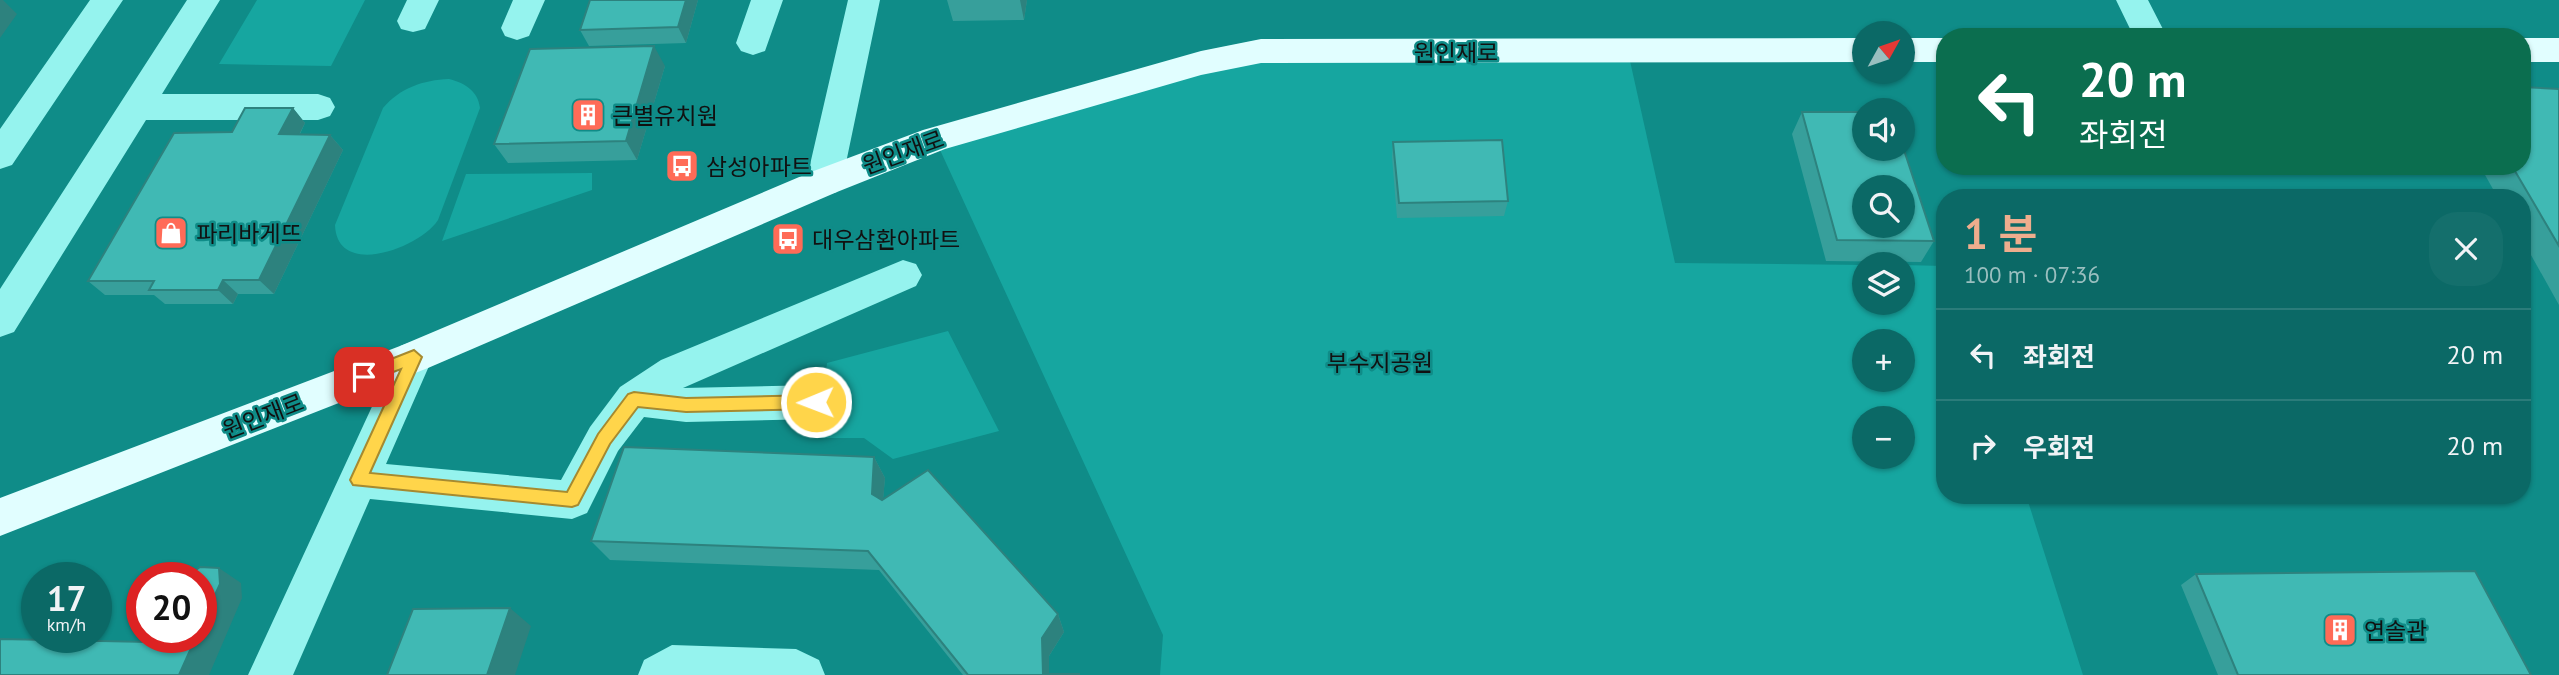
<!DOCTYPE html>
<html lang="ko">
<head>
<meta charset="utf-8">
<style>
  :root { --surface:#0b6966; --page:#146f6c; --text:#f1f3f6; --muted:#9abfbf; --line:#2b7c7a; --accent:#eead8d }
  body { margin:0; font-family:"PT Sans","Noto Sans KR",sans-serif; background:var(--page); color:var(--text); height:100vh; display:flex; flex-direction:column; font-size:26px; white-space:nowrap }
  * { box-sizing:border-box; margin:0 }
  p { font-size:23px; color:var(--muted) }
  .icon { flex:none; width:38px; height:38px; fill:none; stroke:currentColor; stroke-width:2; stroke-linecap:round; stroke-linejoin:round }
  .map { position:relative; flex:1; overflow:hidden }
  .details { position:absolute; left:1936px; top:189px; width:595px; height:315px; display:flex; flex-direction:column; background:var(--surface); border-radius:28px; box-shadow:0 2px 5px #0004 }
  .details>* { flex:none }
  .guide { position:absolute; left:1936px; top:28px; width:595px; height:147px; border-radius:28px; box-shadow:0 2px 5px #0004; background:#0b6e4f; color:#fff; overflow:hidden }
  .needle { width:46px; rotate:50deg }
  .buttons { position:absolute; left:1852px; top:21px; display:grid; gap:14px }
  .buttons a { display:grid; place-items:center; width:63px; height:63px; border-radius:50%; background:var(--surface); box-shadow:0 2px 5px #0004; font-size:35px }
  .speed { position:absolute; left:21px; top:562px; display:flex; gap:14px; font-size:35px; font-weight:700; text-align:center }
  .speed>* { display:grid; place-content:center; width:91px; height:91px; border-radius:50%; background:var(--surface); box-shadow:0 2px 5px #0004; line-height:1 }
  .speed small { font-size:18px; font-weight:400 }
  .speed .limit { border:10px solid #d22; background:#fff; color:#111 }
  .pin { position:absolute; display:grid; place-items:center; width:60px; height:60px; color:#fff; margin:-30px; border-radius:14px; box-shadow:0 4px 10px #0006 }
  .me { position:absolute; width:77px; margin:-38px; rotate:269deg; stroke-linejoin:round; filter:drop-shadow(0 0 5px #0008) }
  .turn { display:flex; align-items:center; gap:24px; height:147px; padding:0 28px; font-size:32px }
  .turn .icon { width:91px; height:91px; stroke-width:2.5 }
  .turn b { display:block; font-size:49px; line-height:60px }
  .round { display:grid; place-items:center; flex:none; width:74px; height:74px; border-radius:28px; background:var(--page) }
  .overview { display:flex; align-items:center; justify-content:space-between; height:119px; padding:0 28px }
  h1 { font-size:42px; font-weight:700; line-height:52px; color:var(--accent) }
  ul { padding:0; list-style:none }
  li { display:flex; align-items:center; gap:21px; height:91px; padding:0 28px; border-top:2px solid var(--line) }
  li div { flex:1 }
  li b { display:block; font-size:26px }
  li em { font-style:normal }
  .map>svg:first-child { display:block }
</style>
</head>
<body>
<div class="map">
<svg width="2559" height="675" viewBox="0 0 2559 675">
  <rect width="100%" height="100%" fill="#0f8c88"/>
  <path fill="#16a6a0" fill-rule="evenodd" d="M257,0H365L331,66L219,64Z
    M1628,52L1675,263L1864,265V303H1902V265L1944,266V495H2026L2083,675H1160L1163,635L935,139L1201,63ZM1864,341H1902V380H1864ZM1864,418H1902V457H1864Z
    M449,79C465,83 478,91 480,108L438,220C420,248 337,279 335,225L383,108C400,88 423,80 449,79Z
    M592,173V190L442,241L466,174Z
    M948,331L999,431L893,459L864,438H819L827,363Z"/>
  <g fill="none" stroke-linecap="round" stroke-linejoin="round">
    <path fill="#95f3ee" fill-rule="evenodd" d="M90,0H123L12,165L0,169V129Z
      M187,0H220L162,94H318L330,98L335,107L330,116L318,120H146L14,332L0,337V289Z
      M407,0H439L425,29L413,32L401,29L397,21Z
      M513,0H545L529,36L517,40L505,36L501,28Z
      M751,0H783L765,51L753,55L741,51L736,43Z
      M848,0H880L842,182L837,192L824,196L811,192L806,182Z
      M2116,0H2148L2167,37H2134Z
      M903,260L916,264L922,275L916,286L683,388L816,385L830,390L836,402L830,414L816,419L686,422L644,417L618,451L587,513L572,519L370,499L293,675H248L400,346L414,341L428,346L433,357L386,464L561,480L590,427L620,387L661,360Z
      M672,645L796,649L819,660L825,675H638L644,660Z"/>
    <path fill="#e1feff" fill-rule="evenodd" d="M1864,38V62L1261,63L1201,75L945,149L837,192L428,368L0,536V498L400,346L811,172L923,130L1201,51L1261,39Z
      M1902,38H1944V62H1902Z
      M2522,38H2559V62H2522Z"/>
  </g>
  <path fill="#379f9b" d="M590,0H698L686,43L589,46L580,30Z
    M947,0H1027L1024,20L953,21Z
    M665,66L637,160L508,163L494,144Z
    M2559,89V305L2522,239V198H2498L2480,166H2522Z
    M293,108L305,123L300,134L330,135L343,150L274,294H238L233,304H165L154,295H105L88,281Z
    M1802,112L1934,241L1921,262L1826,261L1792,134Z
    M1393,142L1508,201L1504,216L1397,218L1392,157Z
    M874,457L885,478L883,499L1058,614L1064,632L1049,656V674L1079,675H963L879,570L610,560L591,541Z
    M2196,574L2531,675H2218L2181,585Z"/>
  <path fill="#2d827e" d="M0,0H3L17,14L0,38Z
    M686,0H698L686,43L678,27Z
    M1020,0H1027L1024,20Z
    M654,46L665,66L637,160L626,141Z
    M293,108L305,123L292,149L279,134Z
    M330,135L343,150L274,294L259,280Z
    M223,280L238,294L233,304L218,290Z
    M874,457L885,478L882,514L872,494Z
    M219,568L241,583L242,598L209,675H179L196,637H201V625Z
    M510,608L531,626L515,675H487Z
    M1058,614L1064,632L1049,656V675H1043L1042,638Z"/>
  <path fill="#40b9b4" stroke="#2d827e" stroke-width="2" fill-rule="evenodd" d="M590,0H686L678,27L580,30Z
    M654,46L626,141L494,144L530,49Z
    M2522,87L2559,89V246L2512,166H2522Z
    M245,108H293L279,134L330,135L259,280H223L218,290H149L154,281H88L174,133L232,132Z
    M1802,112H1864V149H1902V144L1934,241L1837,240ZM1864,187H1902V226H1864Z
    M1502,140L1508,201L1399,203L1393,142Z
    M624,447L874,457L872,494L882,500L928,470L1058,614L1042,638L1043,674H1079V675H968L868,551L591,541Z
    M200,567L219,568L220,584L201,625V578H185Z
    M2475,571L2531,675H2238L2196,574Z
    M510,608L487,675H387L413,609Z
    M153,637H196L179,675H0V639L150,642Z"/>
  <path fill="#ffd54a" stroke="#a68a30" stroke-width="2" d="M414,350L422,357L370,473L567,492L598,434L628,394L634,392L686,398L816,395L825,402L816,409L686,412L638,407L610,444L578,505L572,507L353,485L350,480L401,369L364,383L356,377L358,372Z"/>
  <defs>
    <symbol id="building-square" viewBox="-11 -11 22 22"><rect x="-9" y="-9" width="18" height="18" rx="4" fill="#ff6b57" stroke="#0f8c88"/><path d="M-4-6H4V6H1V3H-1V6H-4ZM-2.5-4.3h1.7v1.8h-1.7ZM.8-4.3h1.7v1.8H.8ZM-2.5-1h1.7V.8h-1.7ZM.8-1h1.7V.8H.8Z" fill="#fff"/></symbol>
    <symbol id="bus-square" viewBox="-11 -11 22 22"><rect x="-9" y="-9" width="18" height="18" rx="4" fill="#ff6b57" stroke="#0f8c88"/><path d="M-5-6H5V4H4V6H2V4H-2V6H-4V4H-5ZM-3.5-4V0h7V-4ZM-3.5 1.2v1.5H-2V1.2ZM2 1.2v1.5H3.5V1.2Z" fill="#fff"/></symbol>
    <symbol id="shop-square" viewBox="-11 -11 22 22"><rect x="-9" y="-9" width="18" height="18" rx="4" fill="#ff6b57" stroke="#0f8c88"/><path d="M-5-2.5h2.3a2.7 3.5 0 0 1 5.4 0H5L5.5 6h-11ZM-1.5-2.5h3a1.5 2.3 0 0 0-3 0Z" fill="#fff"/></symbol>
  </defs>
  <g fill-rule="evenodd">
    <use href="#building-square" x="569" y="96" width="38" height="38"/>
    <use href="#bus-square" x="663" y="147" width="38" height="38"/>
    <use href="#shop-square" x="152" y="214" width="38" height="38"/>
    <use href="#bus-square" x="769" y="220" width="38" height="38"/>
    <use href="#building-square" x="2321" y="611" width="38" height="38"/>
  </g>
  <g text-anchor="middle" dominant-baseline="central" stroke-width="5" stroke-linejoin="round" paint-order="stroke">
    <g font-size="23" fill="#111" stroke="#0f8c88">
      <text x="1456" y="52">원인재로</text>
      <text transform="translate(903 152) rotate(-20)">원인재로</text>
      <text transform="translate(263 416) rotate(-21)">원인재로</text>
    </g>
    <g font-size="23" fill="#111" stroke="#0f8c88" text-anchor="start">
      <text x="612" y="115">큰별유치원</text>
      <text x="706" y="166">삼성아파트</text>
      <text x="196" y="233">파리바게뜨</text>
      <text x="812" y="239">대우삼환아파트</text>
      <text x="2364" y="630">연솔관</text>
    </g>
    <g font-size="23" fill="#111" stroke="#0f8c88">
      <text x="1380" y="362">부수지공원</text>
    </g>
  </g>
</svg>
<div class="buttons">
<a><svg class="needle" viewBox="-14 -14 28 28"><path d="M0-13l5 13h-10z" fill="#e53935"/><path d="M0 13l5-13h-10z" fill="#9abfbf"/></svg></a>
<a><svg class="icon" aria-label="sound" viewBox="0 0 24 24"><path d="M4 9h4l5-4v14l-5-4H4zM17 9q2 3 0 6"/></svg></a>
<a><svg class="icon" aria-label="search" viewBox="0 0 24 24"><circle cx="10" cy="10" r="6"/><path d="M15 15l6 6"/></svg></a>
<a><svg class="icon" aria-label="layers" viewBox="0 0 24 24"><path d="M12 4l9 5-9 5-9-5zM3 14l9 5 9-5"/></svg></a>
<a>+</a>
<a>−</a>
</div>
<div class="speed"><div>17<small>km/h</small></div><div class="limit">20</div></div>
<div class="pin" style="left:364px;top:377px;background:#d93025"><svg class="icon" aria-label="arrive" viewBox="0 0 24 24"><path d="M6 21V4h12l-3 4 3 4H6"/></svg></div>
<svg class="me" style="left:816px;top:402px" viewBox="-20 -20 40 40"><circle r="17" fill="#ffd54a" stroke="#fff" stroke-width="3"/><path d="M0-11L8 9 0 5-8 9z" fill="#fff"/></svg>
<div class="guide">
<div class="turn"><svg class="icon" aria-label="left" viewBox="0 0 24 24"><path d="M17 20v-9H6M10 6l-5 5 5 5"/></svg><div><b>20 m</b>좌회전</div></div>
</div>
<section class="details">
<div class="overview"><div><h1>1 분</h1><p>100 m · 07:36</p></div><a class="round"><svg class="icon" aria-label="close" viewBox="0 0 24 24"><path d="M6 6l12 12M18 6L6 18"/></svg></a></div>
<ul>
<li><svg class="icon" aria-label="left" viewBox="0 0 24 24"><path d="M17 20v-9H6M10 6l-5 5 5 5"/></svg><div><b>좌회전</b></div><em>20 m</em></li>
<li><svg class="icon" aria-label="right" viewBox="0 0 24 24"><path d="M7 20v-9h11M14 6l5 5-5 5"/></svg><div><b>우회전</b></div><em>20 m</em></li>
</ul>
</section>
</div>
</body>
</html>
